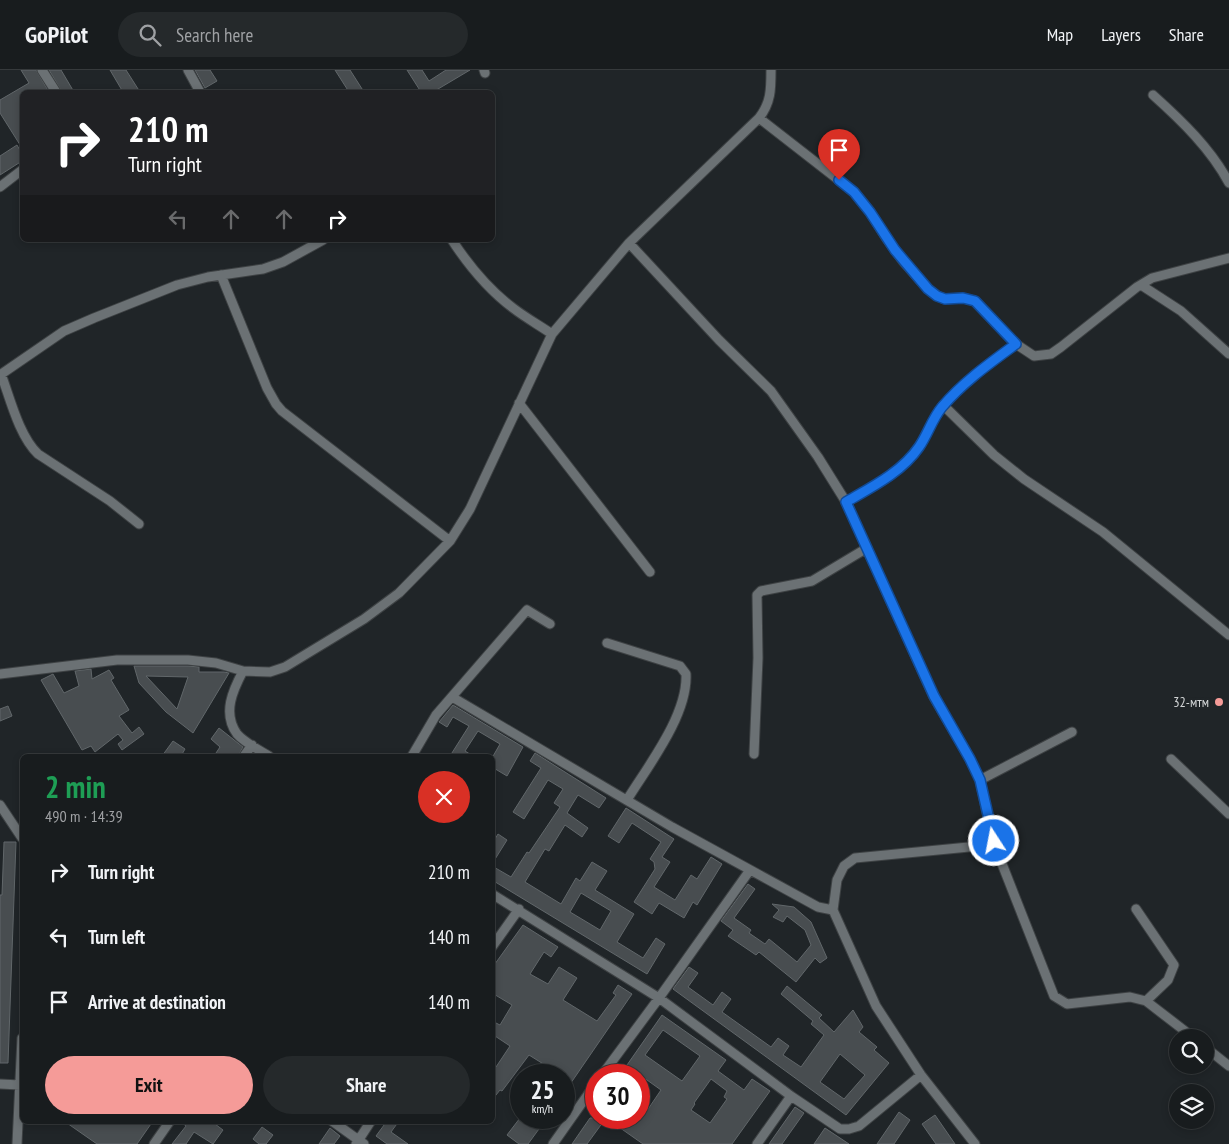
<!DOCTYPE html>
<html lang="en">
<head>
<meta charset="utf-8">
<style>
  :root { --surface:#181c1e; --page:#25292b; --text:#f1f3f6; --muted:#9fa1a4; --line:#363a3c; --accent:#f59b98 }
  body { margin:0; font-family:"PT Sans Narrow",sans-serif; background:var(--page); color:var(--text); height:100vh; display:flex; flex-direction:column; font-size:19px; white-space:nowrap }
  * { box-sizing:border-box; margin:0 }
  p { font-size:16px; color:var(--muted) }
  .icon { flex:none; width:28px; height:28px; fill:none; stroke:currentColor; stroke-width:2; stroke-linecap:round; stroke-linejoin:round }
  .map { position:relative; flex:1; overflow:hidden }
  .drawer { position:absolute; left:20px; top:684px; width:475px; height:370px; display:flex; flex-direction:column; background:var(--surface); border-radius:8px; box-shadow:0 2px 8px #0003,0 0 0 1px var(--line) }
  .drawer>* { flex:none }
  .hud { position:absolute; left:20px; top:20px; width:475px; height:152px; border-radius:8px; box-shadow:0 2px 8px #0003,0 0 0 1px var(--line); background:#202124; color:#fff; overflow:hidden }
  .buttons { position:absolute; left:1169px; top:959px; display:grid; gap:10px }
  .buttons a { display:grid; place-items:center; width:45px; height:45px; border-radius:50%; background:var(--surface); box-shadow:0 2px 8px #0003,0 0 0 1px var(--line); font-size:25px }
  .speed { position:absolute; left:510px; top:994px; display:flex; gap:10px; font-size:25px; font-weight:700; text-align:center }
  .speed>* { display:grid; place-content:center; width:65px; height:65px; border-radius:50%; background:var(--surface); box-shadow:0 2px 8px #0003,0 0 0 1px var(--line); line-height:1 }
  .speed small { font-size:12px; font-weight:400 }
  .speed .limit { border:8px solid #d22; background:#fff; color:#111 }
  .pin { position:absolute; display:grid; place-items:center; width:42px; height:42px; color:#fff; margin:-51px -21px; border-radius:50% 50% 50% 0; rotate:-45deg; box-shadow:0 0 5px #0007 }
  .pin .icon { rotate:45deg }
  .me { position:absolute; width:55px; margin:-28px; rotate:349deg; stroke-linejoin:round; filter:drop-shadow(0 0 4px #0008) }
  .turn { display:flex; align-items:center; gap:18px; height:105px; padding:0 25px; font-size:22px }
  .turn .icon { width:65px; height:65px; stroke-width:2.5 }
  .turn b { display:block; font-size:35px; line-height:42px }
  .lanes { display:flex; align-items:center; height:48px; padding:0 25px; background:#0003; justify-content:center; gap:25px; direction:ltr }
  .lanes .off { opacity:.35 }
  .round { display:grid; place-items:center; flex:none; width:52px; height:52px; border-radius:26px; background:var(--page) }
  .summary { display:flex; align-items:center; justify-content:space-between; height:85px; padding:0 25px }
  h1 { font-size:30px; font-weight:600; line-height:38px; color:#1e9e55 }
  .button { display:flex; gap:10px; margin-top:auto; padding:10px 25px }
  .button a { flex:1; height:58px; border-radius:30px; background:var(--accent); color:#111; font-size:20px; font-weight:600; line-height:58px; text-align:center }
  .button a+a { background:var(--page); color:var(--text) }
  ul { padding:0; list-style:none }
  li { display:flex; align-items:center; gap:15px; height:65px; padding:0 25px }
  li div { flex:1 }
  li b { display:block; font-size:19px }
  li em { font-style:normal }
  header { display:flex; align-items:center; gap:30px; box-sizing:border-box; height:70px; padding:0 25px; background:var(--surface); border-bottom:1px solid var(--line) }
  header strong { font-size:24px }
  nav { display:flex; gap:28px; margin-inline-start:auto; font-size:18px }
  .search { width:350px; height:45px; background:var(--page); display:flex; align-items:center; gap:12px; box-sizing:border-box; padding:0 18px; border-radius:28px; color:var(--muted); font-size:19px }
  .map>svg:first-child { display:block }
</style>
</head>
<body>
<header>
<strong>GoPilot</strong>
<div class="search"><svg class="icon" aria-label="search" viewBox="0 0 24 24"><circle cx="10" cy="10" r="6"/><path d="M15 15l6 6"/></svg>Search here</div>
<nav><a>Map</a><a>Layers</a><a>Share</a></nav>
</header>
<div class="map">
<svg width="1229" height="1074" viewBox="0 0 1229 1074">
  <rect width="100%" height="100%" fill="#202528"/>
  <path fill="#484d50" stroke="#61676a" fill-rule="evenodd" d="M21,0H36L49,22H22V78L0,43V30L29,13Z
    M49,0H61L74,22H62Z
    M110,0H126L140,22H123Z
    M195,0H210L217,11L205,18Z
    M335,0H350L364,22H349Z
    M407,0H422L429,11L446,0H470L433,22H421Z
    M17,75L22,84V91L0,105V86Z
    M134,596H188L199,597V602H224L229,603L193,663L166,642L139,613ZM146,606L188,607L177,639Z
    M91,599L92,609L109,600L114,608L111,610L129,640L119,646L132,663L139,657L144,664L122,680L118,674L123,670L118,664L95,682L91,676L82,680L41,610L53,604L64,623L79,616L75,601Z
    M453,635L523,677L507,706L492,697V688L500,674L478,661L465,681L473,686H450L469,656L453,647L447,657L439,652Z
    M8,636L12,646L0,651V639Z
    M219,658L243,677L238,686H214L220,677L211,669Z
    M173,671L185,679L181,686H162Z
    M535,683L606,728L599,738L578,725L567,743L588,758L582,767L565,755L549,781L545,779L525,812L561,834L576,808L580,811L592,792L607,801L595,820L634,844L617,872L643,888L656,868L665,874L647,904L492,810V796L511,807L527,782L529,783L560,737L554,733L563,719L548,710L524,749L513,742L541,698L530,691ZM581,823L611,841L600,860L570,842Z
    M626,738L674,769L662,787L670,792L654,817L675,830L691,805L697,809L711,787L722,794L697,835L693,832L684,848L659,833L652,844L634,832L655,799L654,792L650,789L661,772L632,753L619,773L608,766Z
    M498,764L507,770L492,794V774Z
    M4,772H16L8,993H0V825H2Z
    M748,814L755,819L734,848L751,860L749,863L765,874L769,869L797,892L811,875L805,860L787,846L783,852L773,847L779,840L772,834L794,837L811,852L827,888L820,893L815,888L796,912L759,882L756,885L728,866L733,860L721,851Z
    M523,855L558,877L551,887L544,882L530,904L548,914L559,897L577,908L563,930L597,951L616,925L613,923L618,915L632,924L564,1023V1005H561L529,985L502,1021L500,1020L492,1030V995L496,997L510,976L492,964V951L500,955L512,935L492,923V898Z
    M689,897L698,903L688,917L713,935L722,922L731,929L722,942L771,977L778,968L789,976L783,985L801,997L824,965L811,954L813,951L781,924L787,916L822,945L819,948L834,962L853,940L863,957L859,962L877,977L874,980L889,993L846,1045L673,919ZM840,984L865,1005L844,1029L820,1012Z
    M662,945L726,990L718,1001L744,1020L752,1009L770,1021L732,1074H643L606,1048L587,1074H572L590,1048H642L661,1020L640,1005H620ZM663,960L700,986L682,1011L645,985ZM711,1009L727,1021L724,1027L727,1029L710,1053L691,1040L695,1034L694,1033Z
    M795,1037L804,1043L782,1074H769Z
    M899,1042L910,1050L894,1074H877Z
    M935,1045L955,1074H936L922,1054Z
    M520,1048H547L528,1074H519L507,1065Z
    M64,1051H153L137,1074H97Z
    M180,1051H211L223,1060L213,1074L194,1062L186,1074H172L186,1056Z
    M387,1051H399L391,1062L408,1074H387L376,1066Z
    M262,1057L273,1065L266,1074H259L253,1069Z
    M330,1058L340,1066L334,1074H319Z
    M825,1058L849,1074H814Z"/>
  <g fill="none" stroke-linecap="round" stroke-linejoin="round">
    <defs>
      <path id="minor" d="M42,0L56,22
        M188,0L200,22
        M484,0L485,3
        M1153,25C1182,51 1211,79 1229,113
        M759,48L854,122L870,142L887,169L903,191L928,219L937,226L945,229L963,228L975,231L1016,274L1034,286L1051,284L1061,277L1137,217L1152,208L1229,188
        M0,117L22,100
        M452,170C469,196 489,220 513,238C526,248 539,255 552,264
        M629,173L719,270L771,321L818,387L846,432L934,627L970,689L980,710L993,771L1054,926L1067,934L1130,927L1146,931L1194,968
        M221,205L267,318L276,334L282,341L450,471
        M1141,215L1181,241L1229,284
        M1,304C10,328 19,366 38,384L110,431L139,454
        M0,305L64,261L94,248L177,215L208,207L263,199L283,192L323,170
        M519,333L650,502
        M943,335L994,385L1024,409L1103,462L1229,565
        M846,432C872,417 902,402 919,377C928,364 932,349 942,337C963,312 990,293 1016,274
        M607,573L680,596L686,604C688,645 648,696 627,730
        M243,601C233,620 222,643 237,664C245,673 259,680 269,686
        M0,604L117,590H188L216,593L243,601L270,602L285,597L364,549L399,523L450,471L470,439L552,264L629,173L759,48C771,33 771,19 771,0
        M452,627L672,757L818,837L833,840
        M754,684L758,588L757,525L761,521L766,520L812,511L867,478
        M244,686L252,675
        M412,686L436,645L527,540L550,554
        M1171,689L1229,744
        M980,710L1072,662
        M0,735L22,768
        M492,824L659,928L791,1026L757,1074
        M1136,839L1174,895L1168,910L1146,931
        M492,877L519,839
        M1205,977L1229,996
        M602,1005L659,928L750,800
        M0,1014L20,1015
        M791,1026L840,1059H849L859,1056L921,1005
        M332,1051L364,1074
        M17,1074L22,968
        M154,1074L170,1051
        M356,1074L371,1051
        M553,1074L596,1013
        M975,1074L921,1005L876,936L833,840L837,810L844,796L855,788L969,777L993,771"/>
    </defs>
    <use href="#minor" stroke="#3e4244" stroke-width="11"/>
    <use href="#minor" stroke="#6b7174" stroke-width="9"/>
  </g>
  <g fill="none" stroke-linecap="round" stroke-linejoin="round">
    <defs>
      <path id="route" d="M839,110L854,122L870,142L895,180L928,219L937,226L945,229L963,228L975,231L1016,274C990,293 963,312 942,337C932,349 928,364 919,377C902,402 872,417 846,432L934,626L970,689L980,710L994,771"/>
    </defs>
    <use href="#route" stroke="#114b97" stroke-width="12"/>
    <use href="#route" stroke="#1a73e8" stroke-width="9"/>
  </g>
  <circle fill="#f59b98" stroke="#202528" stroke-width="2" cx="1219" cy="632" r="5"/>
  <g text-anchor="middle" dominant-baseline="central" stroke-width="5" stroke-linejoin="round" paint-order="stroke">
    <g font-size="14" fill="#d3d6d7" stroke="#202528" text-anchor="end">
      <text x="1209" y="632">32-мтм</text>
    </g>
  </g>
</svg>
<div class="buttons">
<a><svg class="icon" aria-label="search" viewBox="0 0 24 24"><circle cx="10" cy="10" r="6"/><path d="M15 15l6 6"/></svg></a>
<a><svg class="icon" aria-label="layers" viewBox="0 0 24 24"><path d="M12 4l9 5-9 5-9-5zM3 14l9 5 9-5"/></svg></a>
</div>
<div class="speed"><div>25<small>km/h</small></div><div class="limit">30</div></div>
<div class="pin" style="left:839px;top:110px;background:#d93025"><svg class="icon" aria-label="arrive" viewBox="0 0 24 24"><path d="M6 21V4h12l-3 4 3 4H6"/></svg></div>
<svg class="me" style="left:994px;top:771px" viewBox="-20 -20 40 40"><circle r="17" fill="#1a73e8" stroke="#fff" stroke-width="3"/><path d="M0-11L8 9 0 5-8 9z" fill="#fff"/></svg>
<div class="hud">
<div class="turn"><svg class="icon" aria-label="right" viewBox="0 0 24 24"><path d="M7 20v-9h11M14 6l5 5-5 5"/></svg><div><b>210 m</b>Turn right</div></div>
<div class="lanes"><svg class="icon off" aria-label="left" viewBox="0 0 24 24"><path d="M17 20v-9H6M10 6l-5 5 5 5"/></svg><svg class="icon off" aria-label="ahead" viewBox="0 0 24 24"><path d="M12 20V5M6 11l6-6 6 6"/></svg><svg class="icon off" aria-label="ahead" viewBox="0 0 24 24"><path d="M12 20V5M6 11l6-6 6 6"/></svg><svg class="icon" aria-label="right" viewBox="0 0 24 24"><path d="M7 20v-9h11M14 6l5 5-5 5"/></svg></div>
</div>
<section class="drawer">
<div class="summary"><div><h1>2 min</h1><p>490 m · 14:39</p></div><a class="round" style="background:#d93025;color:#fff"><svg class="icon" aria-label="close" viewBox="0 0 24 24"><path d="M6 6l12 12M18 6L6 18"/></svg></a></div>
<ul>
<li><svg class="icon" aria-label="right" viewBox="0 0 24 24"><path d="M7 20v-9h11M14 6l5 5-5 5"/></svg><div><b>Turn right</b></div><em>210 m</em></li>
<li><svg class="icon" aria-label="left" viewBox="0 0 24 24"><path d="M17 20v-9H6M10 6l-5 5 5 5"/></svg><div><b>Turn left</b></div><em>140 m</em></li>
<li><svg class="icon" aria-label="arrive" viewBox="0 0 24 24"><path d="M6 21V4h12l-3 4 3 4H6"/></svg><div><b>Arrive at destination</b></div><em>140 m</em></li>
</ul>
<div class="button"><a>Exit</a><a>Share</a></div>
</section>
</div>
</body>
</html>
